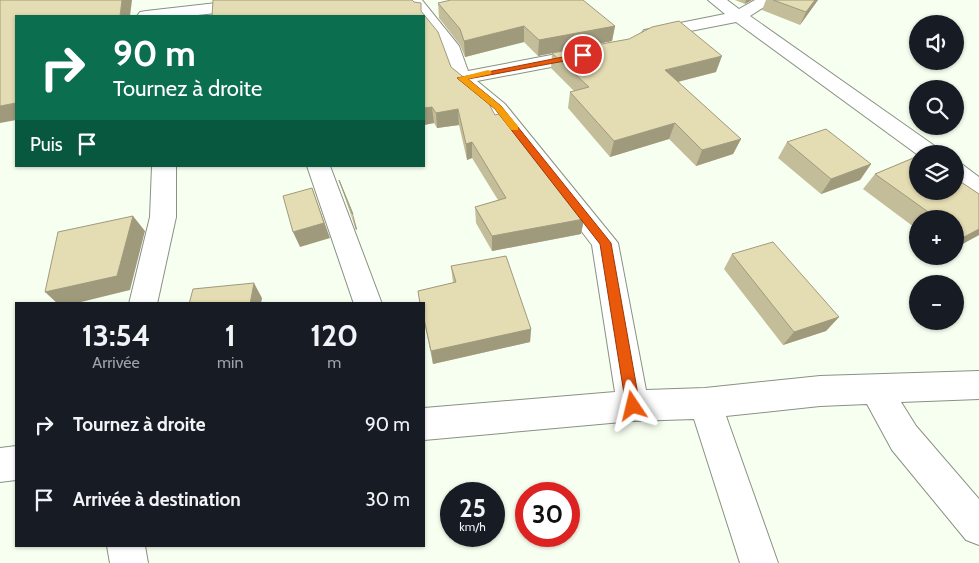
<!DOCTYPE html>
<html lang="fr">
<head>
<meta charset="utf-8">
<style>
  :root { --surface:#171b24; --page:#20242c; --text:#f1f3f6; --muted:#9ea1a6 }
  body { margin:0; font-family:Cabin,sans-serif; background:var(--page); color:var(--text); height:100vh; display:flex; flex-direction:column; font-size:19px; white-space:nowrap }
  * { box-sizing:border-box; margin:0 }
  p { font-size:16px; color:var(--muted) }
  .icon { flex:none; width:28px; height:28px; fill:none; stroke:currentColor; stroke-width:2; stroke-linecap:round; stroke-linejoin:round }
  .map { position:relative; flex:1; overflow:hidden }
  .side { position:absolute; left:15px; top:302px; width:410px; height:245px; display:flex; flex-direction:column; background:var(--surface); border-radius:0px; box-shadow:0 1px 4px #0004 }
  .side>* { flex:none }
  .top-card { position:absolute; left:15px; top:15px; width:410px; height:152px; border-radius:0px; box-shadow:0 1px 4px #0004; background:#0b6e4f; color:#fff; overflow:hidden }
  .controls { position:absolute; left:909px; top:15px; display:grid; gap:10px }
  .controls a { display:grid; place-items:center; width:55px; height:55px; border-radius:50%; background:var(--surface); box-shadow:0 1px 4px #0004; font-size:25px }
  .speed { position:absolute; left:440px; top:482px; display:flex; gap:10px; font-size:25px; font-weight:700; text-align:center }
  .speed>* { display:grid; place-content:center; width:65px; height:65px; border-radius:50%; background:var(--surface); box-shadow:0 1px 4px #0004; line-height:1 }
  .speed small { font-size:12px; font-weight:400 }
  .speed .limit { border:8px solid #d22; background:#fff; color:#111 }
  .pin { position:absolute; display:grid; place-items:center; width:42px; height:42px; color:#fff; margin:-21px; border:2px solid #fff; border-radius:50%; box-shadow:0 1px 5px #0007 }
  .me { position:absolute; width:55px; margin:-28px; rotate:350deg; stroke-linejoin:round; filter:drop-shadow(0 0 4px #0008) }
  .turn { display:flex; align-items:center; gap:18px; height:105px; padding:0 15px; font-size:22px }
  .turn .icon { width:65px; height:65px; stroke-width:2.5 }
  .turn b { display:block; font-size:35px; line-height:42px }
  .then { display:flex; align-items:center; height:48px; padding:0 15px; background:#0003; gap:10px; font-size:19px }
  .eta { display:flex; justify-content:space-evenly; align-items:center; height:85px; text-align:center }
  .eta b { font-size:30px; font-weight:700; line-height:35px }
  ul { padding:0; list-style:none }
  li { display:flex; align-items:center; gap:15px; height:75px; padding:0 15px }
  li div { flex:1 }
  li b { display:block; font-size:19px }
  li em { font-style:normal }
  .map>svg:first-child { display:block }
</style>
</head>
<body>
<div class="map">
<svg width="979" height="563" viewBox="0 0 979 563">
  <rect width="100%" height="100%" fill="#f7fff0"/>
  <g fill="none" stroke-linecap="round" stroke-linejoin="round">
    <defs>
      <path id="street" d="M243,0H295L293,4L287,5L189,16H137L140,12L146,11Z
        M405,0H422L459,46L468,71L588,48L595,50L597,54L595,58L588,60L477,81L505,104L618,243L646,390L705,388L820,376L979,371V399L901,402L916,426L979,499V545L966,540L892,450L867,404L820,406L726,416L778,563H740L694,419L633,421L424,440V408L615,392L592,245L491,112L454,82L441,47L424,25V16H417Z
        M708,0H727L739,9L755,0H775L750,16L939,149L942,154L918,155L736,22L650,39L644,38L641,34L644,30L650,29L725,14Z
        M955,163L963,165L979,177V197L971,195L955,183Z
        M152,166H176V217L157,304H129L150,217Z
        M307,166H330L382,304H354Z
        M16,446V480L0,482V448Z
        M107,546H145L148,563H110Z"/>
    </defs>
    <use href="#street" stroke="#8a9184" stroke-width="2"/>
    <use href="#street" fill="#fff" fill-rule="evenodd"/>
  </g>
  <path fill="#c4bd9a" d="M735,0H752L745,4Z
    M766,0H818L800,25L762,10Z
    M438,3L615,26L612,41L538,56L524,42L465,57L460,45L439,18Z
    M421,11L451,67L495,115L584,219L581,234L492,251L476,223L475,207L498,200L472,158L467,160L459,125L437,128L434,123L424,125V16Z
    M552,53L716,72L678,82L741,139L733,154L696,166L669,139L610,157L568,108L570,92L574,91L551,68Z
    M787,142L871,164L860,180L821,194L778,158Z
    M918,156V191H955V178L979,194V235L955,248V219H918V230L863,189L875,174Z
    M339,180L357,229L356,230Z
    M732,254L839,317L826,331L783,345L724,269Z
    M451,266L531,329L530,342L433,364L424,321V304H420L418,291L453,283Z"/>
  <path fill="#a09a7d" d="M122,0H132L130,16H120Z
    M746,0H752L745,4Z
    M815,0H818L800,25L806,12Z
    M524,26V42L465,57L464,41Z
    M615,26L612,41L538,56L539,40Z
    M722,56L716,72L661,86L665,70Z
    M16,103V120L0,123V106Z
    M432,107L434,123L424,125V108Z
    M458,109L459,125L437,128L436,113Z
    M675,123L669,139L610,157L614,141Z
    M741,139L733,154L696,166L702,150Z
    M472,142V158L467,160L466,144Z
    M871,164L860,180L821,194L831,179Z
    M312,188L330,238L300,247L293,232Z
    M352,214H353L357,229L356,230Z
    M133,216L145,231L130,290L73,304H58L45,292Z
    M584,219L581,234L492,251V236Z
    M979,229V235L955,248V245L964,237Z
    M254,283L262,298L261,304H250Z
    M839,317L826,331L783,345L794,332Z
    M531,329L530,342L433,364L431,351Z"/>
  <path fill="#e4dcb3" stroke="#a09a7d" d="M0,0H122L120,16H16V103L0,106Z
    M213,0H412L414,2L421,3V11L438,32L451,67L483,93L495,115L502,113L584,219L492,236L475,207L506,198L472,142L466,144L458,109L436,113L432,107L424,108V16H212Z
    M451,0H583L615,26L539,40L524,26L464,41L460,29L438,3Z
    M773,0H815L806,12Z
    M679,21L722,56L665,70L741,139L702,150L675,123L614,141L570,92L589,87L552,53L629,39L652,27Z
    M826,129L871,164L831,179L787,142Z
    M918,156V191H955V178L979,194V229L964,237L955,231V219H938L875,174Z
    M339,180L353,214H352Z
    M312,188L324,223L293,232L283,196Z
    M133,216L117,276L45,292L58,232Z
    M773,242L839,317L794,332L732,254Z
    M506,256L531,329L431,351L424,319V304H420L418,291L456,282L451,266Z
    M254,283L250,304H189L193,289Z"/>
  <path fill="#ea580c" stroke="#983908" d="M583,53L586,54V57L468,79L501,106L611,243L640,406L638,410L633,412L628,410L626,406L600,244L495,109L457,78Z"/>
  <path fill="#f59e0b" d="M488,70L491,71V74L468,79L501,106L518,126V130H511L495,109L457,78Z"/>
</svg>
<div class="controls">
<a><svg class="icon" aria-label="sound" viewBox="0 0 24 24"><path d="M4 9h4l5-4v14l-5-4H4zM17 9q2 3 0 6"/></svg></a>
<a><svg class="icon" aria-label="search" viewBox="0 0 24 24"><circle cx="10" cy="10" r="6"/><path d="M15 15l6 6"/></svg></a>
<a><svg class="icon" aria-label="layers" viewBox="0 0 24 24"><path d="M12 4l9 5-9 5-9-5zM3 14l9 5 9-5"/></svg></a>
<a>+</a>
<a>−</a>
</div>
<div class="speed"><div>25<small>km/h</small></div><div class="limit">30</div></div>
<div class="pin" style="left:583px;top:55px;background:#d93025"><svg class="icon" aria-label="arrive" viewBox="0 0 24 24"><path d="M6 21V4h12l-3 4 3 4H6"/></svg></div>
<svg class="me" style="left:633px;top:406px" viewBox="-20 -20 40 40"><path d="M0-17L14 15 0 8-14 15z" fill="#ea580c" stroke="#fff" stroke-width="4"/></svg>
<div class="top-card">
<div class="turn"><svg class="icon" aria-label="right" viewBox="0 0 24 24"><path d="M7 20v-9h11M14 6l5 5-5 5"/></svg><div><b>90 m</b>Tournez à droite</div></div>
<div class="then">Puis<svg class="icon" aria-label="arrive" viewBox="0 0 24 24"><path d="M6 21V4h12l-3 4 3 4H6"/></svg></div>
</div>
<section class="side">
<div class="eta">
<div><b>13:54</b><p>Arrivée</p></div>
<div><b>1</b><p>min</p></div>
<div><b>120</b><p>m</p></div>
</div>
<ul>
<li><svg class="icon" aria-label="right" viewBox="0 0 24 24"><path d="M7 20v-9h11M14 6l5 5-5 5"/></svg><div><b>Tournez à droite</b></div><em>90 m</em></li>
<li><svg class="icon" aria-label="arrive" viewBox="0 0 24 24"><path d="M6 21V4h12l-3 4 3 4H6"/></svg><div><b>Arrivée à destination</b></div><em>30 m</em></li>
</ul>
</section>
</div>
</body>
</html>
